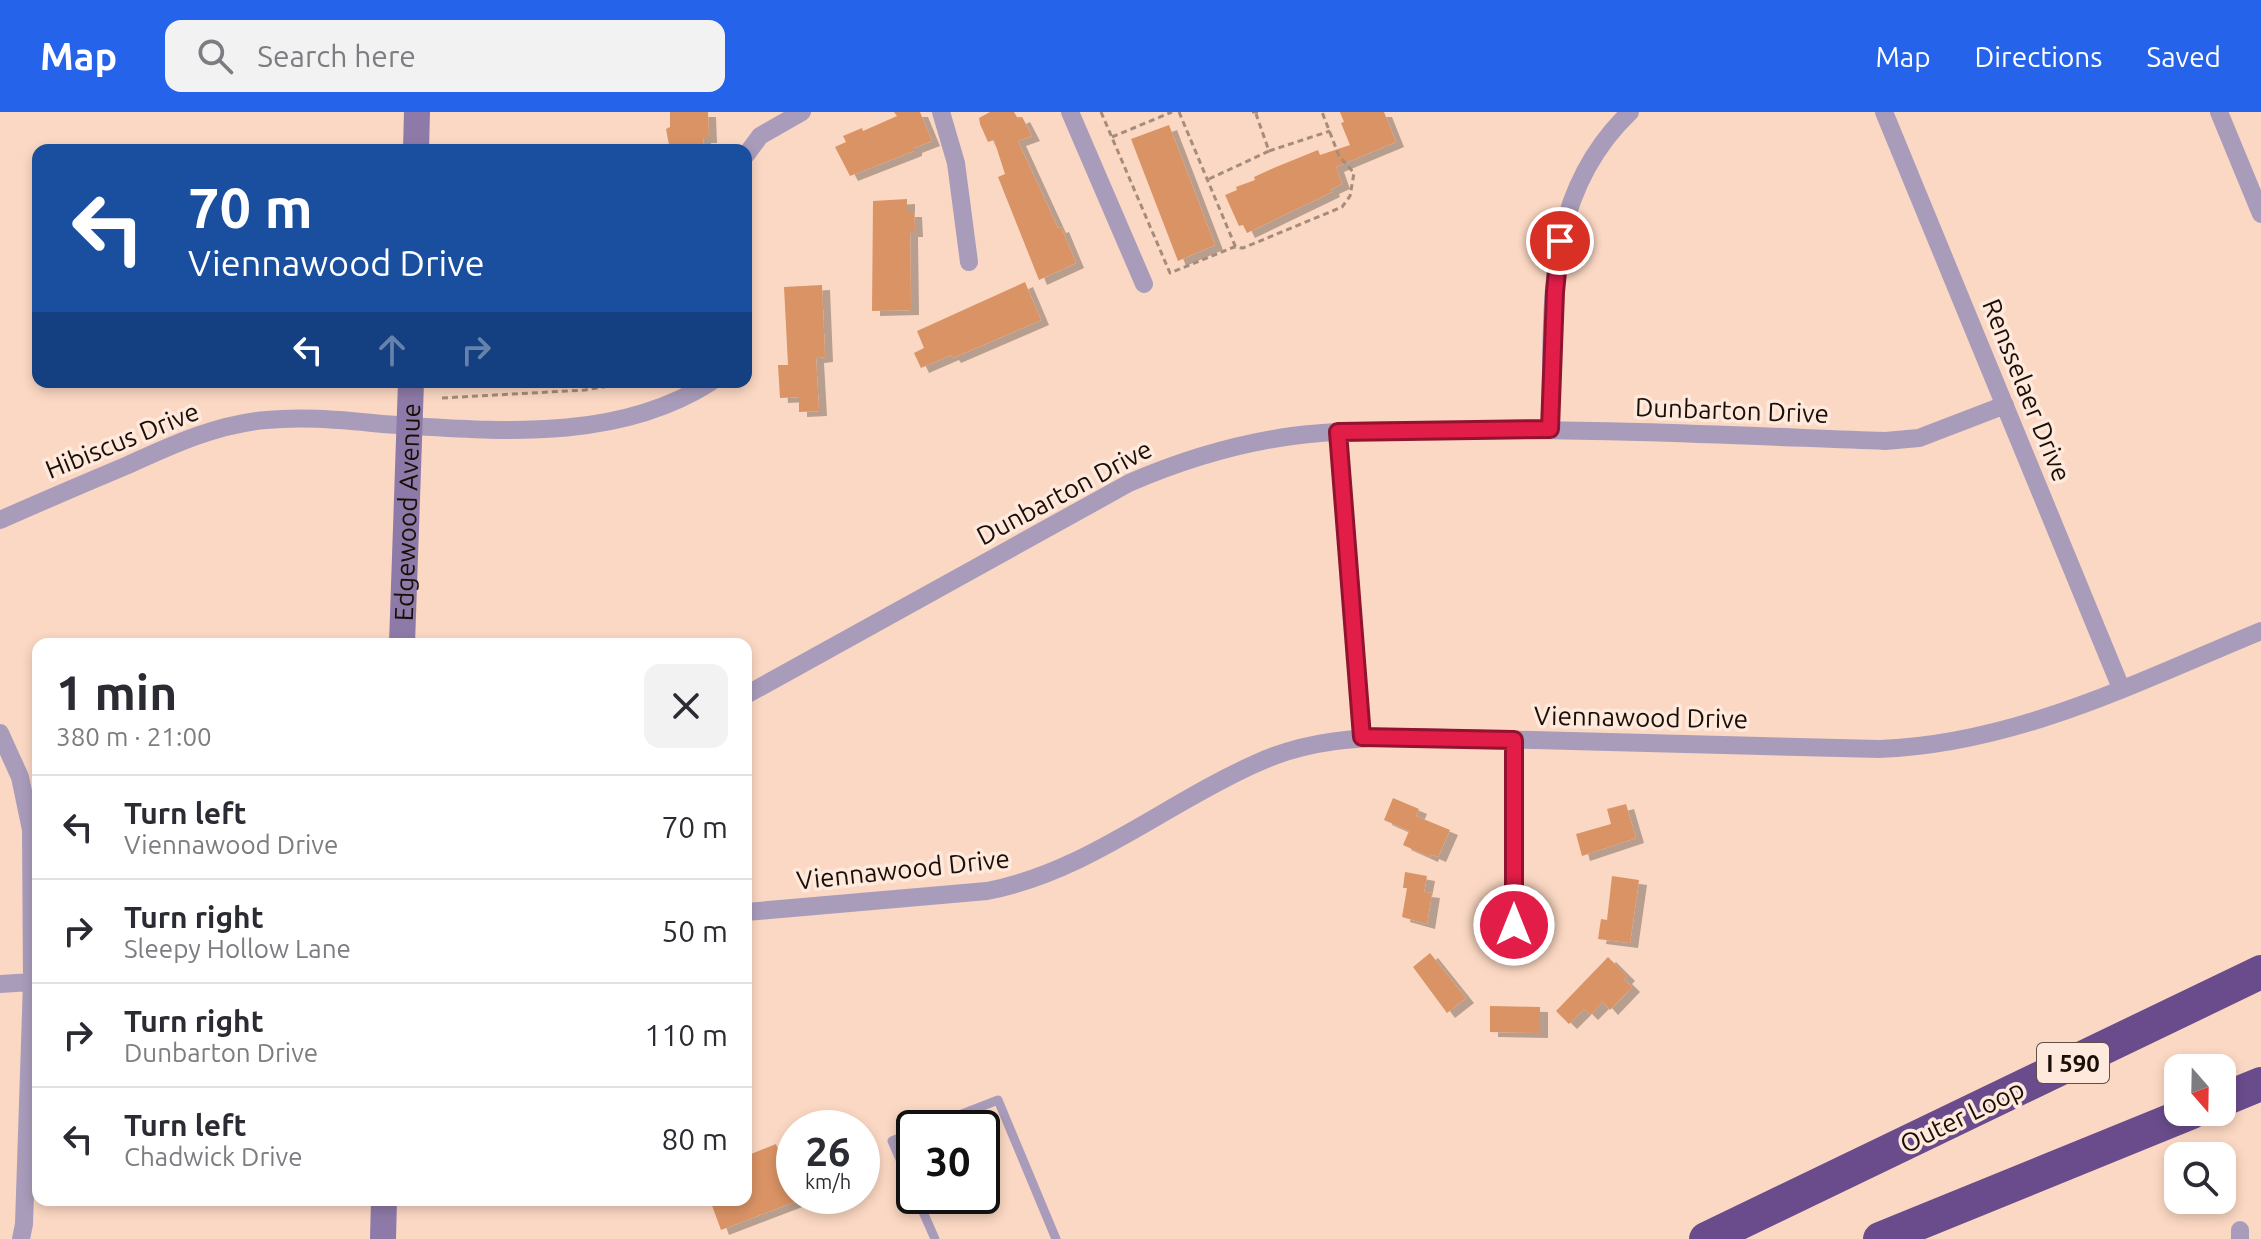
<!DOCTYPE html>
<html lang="en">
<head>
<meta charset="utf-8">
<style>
  :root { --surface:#fff; --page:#f2f2f3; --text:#2b2b33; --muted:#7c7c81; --line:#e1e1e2; --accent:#2563eb }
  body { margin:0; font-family:Ubuntu,sans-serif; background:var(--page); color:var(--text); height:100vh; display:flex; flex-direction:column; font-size:30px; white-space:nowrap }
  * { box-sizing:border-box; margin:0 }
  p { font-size:26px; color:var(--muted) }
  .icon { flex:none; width:44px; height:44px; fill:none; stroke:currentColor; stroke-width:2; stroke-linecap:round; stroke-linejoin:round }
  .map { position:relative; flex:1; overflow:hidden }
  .drawer { position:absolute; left:32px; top:526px; width:720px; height:568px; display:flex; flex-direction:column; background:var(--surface); border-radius:16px; box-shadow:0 4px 12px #0003 }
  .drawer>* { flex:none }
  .hud { position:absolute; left:32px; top:32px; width:720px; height:244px; border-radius:16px; box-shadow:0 4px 12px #0003; background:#1a4fa0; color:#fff; overflow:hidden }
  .needle { width:52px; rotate:160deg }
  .controls { position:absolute; left:2164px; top:942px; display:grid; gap:16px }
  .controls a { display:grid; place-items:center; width:72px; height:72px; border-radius:16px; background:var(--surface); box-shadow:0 4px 12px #0003; font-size:40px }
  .speed { position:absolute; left:776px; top:998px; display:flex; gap:16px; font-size:40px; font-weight:700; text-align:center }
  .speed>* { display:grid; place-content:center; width:104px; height:104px; border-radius:50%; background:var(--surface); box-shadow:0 4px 12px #0003; line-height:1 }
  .speed small { font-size:20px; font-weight:400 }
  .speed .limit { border:4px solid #111; border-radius:12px; background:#fff; color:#111 }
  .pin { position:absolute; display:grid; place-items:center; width:68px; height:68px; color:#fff; margin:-34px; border:4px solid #fff; border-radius:50%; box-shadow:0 2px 8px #0007 }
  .me { position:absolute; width:88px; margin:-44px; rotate:0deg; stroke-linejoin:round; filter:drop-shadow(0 0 6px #0008) }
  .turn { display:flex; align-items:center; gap:28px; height:168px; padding:0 24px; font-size:36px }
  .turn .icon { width:104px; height:104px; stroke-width:2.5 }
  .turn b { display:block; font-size:56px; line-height:68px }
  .lanes { display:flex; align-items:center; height:76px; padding:0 24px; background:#0003; justify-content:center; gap:40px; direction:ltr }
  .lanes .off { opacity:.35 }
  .round { display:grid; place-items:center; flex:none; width:84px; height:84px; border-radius:16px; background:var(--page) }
  .headline { display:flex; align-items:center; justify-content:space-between; height:136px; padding:0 24px }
  h1 { font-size:48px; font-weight:600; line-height:60px }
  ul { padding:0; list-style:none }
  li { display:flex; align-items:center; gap:24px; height:104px; padding:0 24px; border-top:2px solid var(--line) }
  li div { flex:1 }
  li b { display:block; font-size:30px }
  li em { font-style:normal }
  header { display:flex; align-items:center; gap:48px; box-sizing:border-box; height:112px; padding:0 40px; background:var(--accent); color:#fff }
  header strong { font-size:38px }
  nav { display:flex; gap:44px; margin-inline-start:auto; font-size:28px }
  .search { width:560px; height:72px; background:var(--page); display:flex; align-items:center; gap:20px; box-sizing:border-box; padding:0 28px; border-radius:16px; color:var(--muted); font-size:30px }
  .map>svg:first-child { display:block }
</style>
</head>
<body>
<header>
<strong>Map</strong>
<div class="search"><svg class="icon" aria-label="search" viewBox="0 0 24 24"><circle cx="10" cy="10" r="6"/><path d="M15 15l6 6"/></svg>Search here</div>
<nav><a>Map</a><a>Directions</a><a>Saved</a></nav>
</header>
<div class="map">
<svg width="2261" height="1127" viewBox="0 0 2261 1127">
  <defs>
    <filter id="shadow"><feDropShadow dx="8" dy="5" stdDeviation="0" flood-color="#0004"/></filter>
  </defs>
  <rect width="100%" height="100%" fill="#fbd8c3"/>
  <path fill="#da9365" filter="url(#shadow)" d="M670,0H708L709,26H703L704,38H670L666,17L670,15Z
    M894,0H920L932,29L914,36V39L850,64L835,35L846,30L843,24L862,16L863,19L897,4Z
    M990,0H1014L1018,7L1022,5L1032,24L1018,29L1058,116L1061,115L1076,151L1039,168L998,65L1005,62L994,28L988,30L980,12L979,6Z
    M1340,0H1384L1396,30L1336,55L1342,72L1331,77L1332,80L1247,121L1243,113L1239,114L1225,83L1237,78L1236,75L1255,68L1254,65L1276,55L1318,38L1320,43L1350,33L1341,11L1344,10Z
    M1169,13L1215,133L1178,149L1131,27Z
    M907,87V100H914L915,120H910L911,198L872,199L873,89Z
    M1025,170L1041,208L953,246L951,243L921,256L914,241L924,236L917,219Z
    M822,173L825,245L816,246L819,299L799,300V285L780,286L778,253H788L784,175Z
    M1393,686L1419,697L1416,704L1450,718L1438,745L1431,742L1430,745L1403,733L1409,719L1384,708Z
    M1626,692L1636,726L1582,744L1576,722L1611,712L1607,697Z
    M1405,760L1427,764L1424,780L1432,781L1427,812L1402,805L1407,776H1403Z
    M1612,764L1639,768L1630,831L1598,827L1601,807L1607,808Z
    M1430,841L1466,886L1447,901L1413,855Z
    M1608,845L1627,864L1624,867L1632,875L1610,898L1603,890L1590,903L1584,897L1569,912L1556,899Z
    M1490,894L1540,895V921L1490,920Z
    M776,1032L797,1089L721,1118L710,1088H746V1044Z"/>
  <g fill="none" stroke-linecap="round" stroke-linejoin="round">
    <path stroke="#a68c7c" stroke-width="3" stroke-dasharray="6 4" stroke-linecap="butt" d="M1101,0L1170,161L1234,135L1243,136L1342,95L1350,84L1354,61L1339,44L1322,0
      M1179,0L1236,136
      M1252,0H1259
      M1112,25L1172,0
      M1269,39L1330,19
      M1209,67L1269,39L1256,2
      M442,286L585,278L633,270"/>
    <path stroke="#a99cbb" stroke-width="9" d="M926,1016L998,988L1056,1127
      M914,1020L892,1029L914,1079
      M916,1084L935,1127"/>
    <path stroke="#a99cbb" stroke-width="18" d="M941,0L956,51L969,150
      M1070,0L1144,172
      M1884,0L2121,576
      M2219,0L2261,102
      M746,43L760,24L802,0
      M1550,317C1554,202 1539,87 1630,0
      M1338,320L1362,625
      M0,408C43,389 85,371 128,353C172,333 217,312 266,308C314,303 362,311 411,314C512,320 622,327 711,270
      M746,583L1129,371C1182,348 1235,332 1292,324C1351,316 1413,319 1473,318C1610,317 1748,324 1885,329L1919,326L2005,293
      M0,621L20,665L31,718L32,870L24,1112L21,1127
      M1514,628V813
      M746,800L987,779C1087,760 1166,691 1257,651C1307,628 1359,625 1413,625L1879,637C2016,632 2137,570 2261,519
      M0,872L32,870
      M2240,1127V1118"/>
    <g stroke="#8e7aa8" stroke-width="26">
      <path d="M416,38L417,0"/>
      <path id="s1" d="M402,532L411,270"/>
      <path d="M383,1127L384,1088"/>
    </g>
    <path stroke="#6a4c8c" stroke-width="34" d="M2222,988L2261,972
      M1706,1127L2261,860
      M1880,1127L2192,1000"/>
  </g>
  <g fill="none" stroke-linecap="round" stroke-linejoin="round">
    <defs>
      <path id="route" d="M1514,813V628L1362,625L1338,320L1550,317L1555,180L1560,129"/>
    </defs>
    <use href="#route" stroke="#92132f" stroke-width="20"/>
    <use href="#route" stroke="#e11d48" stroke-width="14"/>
  </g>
  <g text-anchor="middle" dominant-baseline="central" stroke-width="7" stroke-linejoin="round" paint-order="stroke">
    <rect fill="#fee9dc" stroke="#5e5047" stroke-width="2" x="2037" y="931" width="72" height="40" rx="6"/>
    <g font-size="24" font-weight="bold" fill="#1a0f07">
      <text x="2073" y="951">I 590</text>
    </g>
    <g font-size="26" fill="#1a0f07" stroke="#fee9dc">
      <text transform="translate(2027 278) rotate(68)">Rensselaer Drive</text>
      <text transform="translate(1732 298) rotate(2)">Dunbarton Drive</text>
      <text transform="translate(122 328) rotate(-22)">Hibiscus Drive</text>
      <text transform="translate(1064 380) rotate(-28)">Dunbarton Drive</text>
      <text stroke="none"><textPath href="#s1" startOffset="132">Edgewood Avenue</textPath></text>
      <text transform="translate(1641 605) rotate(1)">Viennawood Drive</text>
      <text transform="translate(903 757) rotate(-6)">Viennawood Drive</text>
      <text transform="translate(1962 1004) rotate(-26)">Outer Loop</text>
    </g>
  </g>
</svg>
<div class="controls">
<a><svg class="needle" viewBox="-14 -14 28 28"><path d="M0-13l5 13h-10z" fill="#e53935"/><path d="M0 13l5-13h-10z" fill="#7c7c81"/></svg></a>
<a><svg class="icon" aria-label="search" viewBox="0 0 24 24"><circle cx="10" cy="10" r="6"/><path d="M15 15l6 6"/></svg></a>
</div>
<div class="speed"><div>26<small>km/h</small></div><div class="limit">30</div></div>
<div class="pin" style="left:1560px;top:129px;background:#d93025"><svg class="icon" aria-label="arrive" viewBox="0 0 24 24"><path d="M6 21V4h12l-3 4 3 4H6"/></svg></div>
<svg class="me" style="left:1514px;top:813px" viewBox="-20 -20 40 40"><circle r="17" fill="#e11d48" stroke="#fff" stroke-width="3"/><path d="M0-11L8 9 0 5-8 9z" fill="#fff"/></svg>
<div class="hud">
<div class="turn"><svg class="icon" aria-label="left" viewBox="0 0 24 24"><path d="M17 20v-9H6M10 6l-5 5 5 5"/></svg><div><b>70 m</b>Viennawood Drive</div></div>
<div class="lanes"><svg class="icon" aria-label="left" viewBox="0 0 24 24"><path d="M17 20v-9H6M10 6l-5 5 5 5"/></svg><svg class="icon off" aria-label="ahead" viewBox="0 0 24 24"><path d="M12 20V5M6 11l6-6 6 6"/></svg><svg class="icon off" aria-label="right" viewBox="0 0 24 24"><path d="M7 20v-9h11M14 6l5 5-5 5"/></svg></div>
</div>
<section class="drawer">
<div class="headline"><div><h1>1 min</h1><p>380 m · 21:00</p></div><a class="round"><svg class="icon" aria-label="close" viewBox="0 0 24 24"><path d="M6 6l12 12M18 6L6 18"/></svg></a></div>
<ul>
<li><svg class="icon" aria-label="left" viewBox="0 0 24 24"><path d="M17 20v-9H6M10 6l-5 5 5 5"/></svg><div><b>Turn left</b><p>Viennawood Drive</p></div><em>70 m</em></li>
<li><svg class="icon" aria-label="right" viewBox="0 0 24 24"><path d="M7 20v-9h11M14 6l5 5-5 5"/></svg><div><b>Turn right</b><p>Sleepy Hollow Lane</p></div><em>50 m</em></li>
<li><svg class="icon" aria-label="right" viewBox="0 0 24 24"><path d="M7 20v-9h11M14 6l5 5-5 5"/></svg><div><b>Turn right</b><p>Dunbarton Drive</p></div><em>110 m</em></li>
<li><svg class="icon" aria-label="left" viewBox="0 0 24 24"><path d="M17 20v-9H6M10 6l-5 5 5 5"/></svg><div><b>Turn left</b><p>Chadwick Drive</p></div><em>80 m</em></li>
</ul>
</section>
</div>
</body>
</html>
